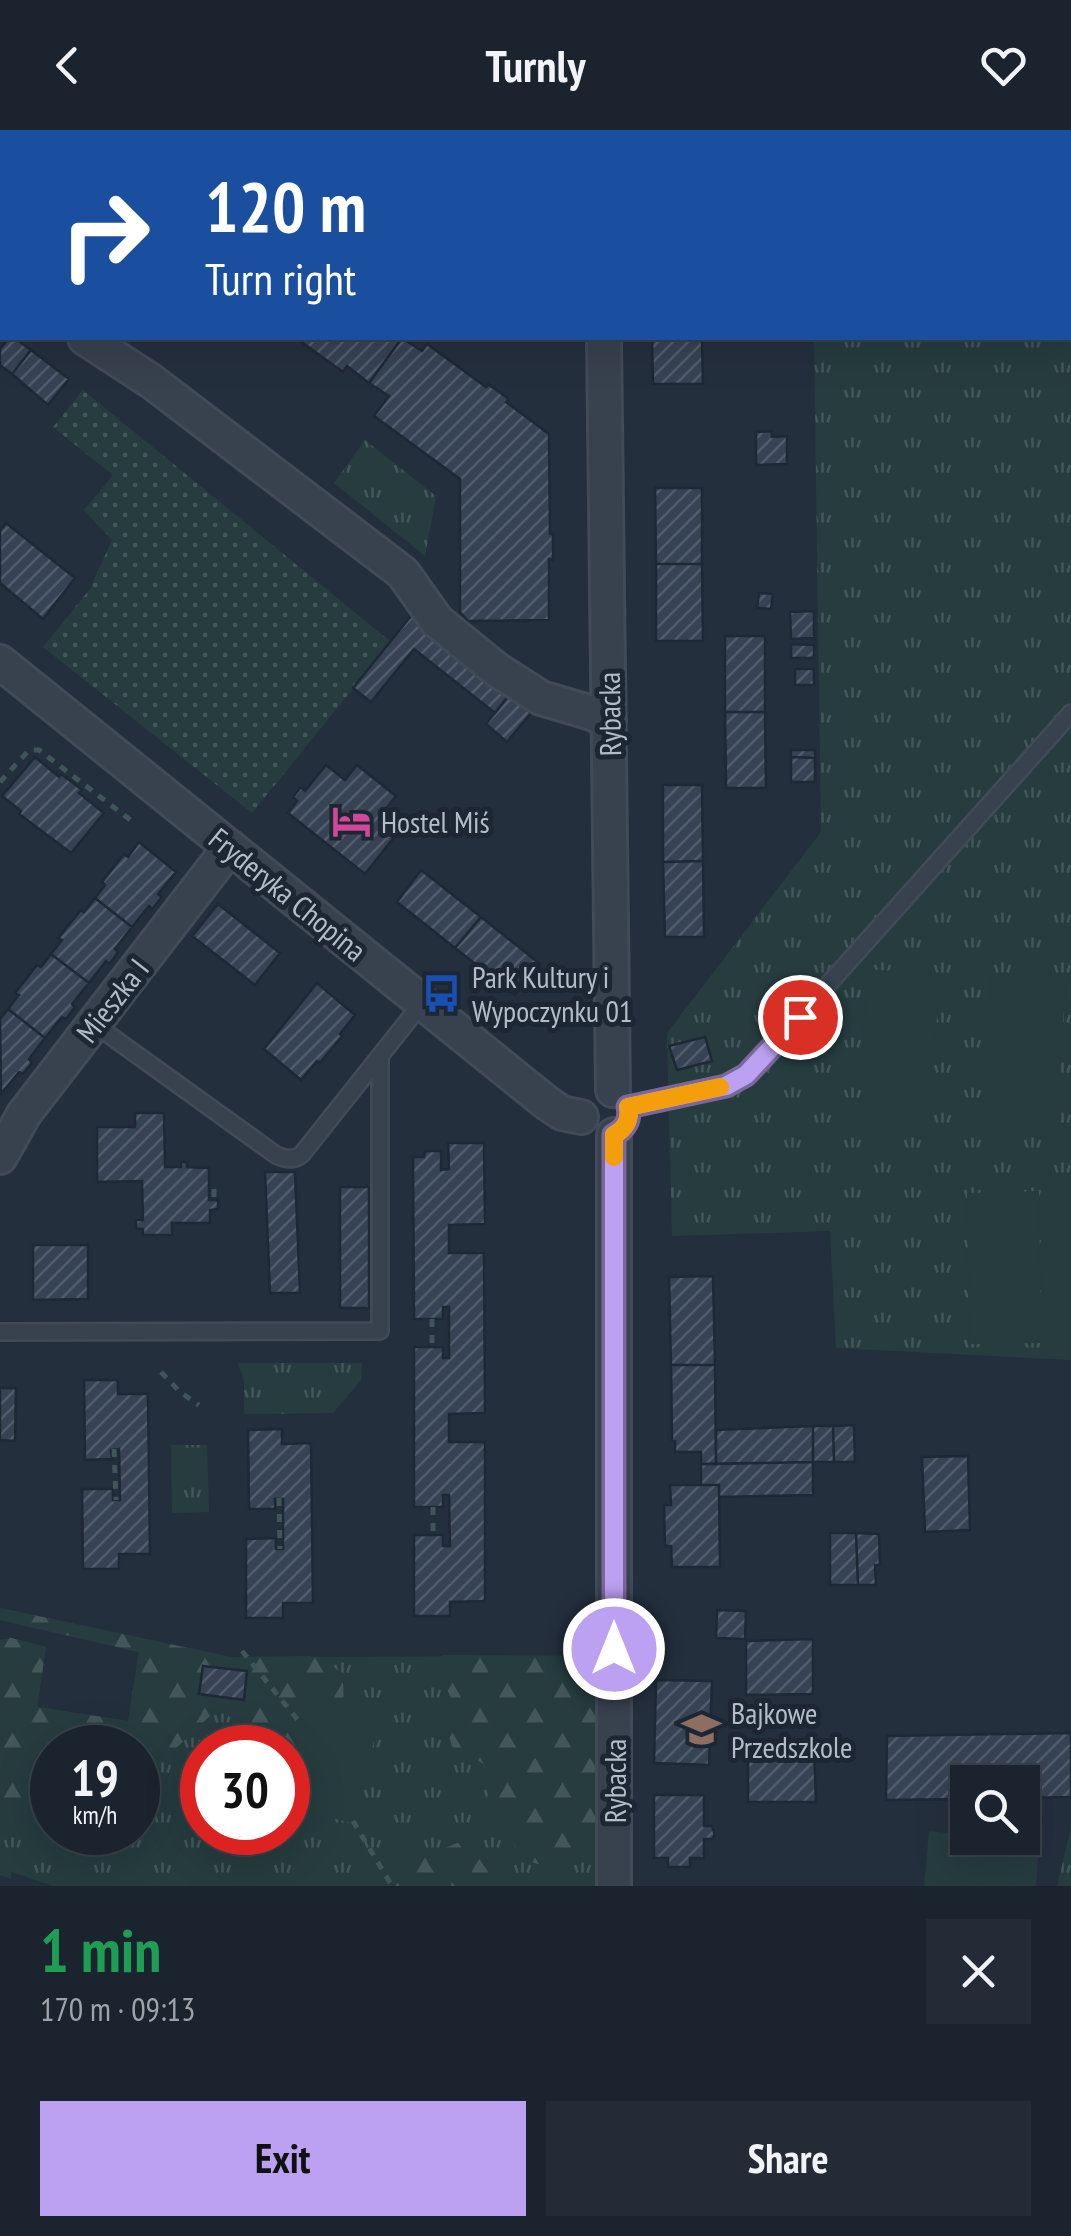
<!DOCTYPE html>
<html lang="en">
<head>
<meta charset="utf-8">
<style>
  :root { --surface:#1b232e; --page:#242b36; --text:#f1f3f6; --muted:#a0a4aa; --line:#39404a; --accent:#bca0f2 }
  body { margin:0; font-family:"PT Sans Narrow",sans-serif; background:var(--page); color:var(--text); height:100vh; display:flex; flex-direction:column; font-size:38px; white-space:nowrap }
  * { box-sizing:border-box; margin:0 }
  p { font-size:32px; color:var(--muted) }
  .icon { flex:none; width:55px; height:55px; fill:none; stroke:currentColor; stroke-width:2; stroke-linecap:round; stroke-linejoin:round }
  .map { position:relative; height:1756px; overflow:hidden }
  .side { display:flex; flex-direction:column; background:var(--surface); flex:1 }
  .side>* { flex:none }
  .banner { position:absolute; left:0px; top:0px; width:1072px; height:210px; box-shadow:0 10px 40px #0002,0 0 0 2px var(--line); background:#1a4fa0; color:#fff; overflow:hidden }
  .controls { position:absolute; left:950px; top:1635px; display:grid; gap:20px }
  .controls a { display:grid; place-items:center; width:90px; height:90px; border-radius:0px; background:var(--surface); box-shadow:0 10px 40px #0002,0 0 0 2px var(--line); font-size:50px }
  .speed { position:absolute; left:30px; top:1595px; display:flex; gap:20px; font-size:50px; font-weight:700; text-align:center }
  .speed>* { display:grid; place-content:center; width:130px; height:130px; border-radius:50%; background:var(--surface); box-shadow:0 10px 40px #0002,0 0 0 2px var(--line); line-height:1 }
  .speed small { font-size:25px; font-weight:400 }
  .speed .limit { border:15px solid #d22; background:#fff; color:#111 }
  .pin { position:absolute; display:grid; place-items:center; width:85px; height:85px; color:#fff; margin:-42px; border:5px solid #fff; border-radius:50%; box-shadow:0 2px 10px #0007 }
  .me { position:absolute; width:110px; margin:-55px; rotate:0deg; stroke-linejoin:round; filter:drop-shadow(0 0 8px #0008) }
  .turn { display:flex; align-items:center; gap:35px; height:210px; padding:0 40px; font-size:45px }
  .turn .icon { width:130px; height:130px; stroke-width:2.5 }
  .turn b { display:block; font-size:70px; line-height:85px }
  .round { display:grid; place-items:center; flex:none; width:105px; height:105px; border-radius:0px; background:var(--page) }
  .head { display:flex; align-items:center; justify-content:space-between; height:170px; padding:0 40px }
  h1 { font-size:60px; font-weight:700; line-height:75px; color:#1e9e55 }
  .action { display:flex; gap:20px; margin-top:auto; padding:20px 40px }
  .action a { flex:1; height:115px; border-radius:0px; background:var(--accent); color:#111; font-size:40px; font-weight:700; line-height:115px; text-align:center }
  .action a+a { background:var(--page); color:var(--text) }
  header { display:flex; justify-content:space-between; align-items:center; height:130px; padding:0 40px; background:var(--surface); font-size:45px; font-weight:700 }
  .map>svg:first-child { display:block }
</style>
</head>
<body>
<header><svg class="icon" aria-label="back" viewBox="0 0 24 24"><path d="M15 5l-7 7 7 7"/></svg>Turnly<svg class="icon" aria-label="heart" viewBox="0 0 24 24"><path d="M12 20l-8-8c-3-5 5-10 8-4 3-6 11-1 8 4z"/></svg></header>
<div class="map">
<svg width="1071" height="1756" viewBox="0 0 1071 1756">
  <defs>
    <pattern id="grass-tufts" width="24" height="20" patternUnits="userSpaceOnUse" patternTransform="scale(2.5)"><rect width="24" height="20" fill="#263c3f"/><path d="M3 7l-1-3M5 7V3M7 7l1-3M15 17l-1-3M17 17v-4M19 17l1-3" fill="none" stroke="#435659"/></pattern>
    <pattern id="forest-firs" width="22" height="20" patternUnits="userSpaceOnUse" patternTransform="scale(2.5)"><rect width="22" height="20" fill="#263c3f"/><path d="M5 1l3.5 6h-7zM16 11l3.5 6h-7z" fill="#435659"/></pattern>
    <pattern id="garden-dots" width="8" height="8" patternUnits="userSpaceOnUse" patternTransform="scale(2.5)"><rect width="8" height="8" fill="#263c3f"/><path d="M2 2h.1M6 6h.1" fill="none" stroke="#435659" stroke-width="1.8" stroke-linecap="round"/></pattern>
    <pattern id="building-hatch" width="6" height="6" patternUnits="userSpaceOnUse" patternTransform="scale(2.5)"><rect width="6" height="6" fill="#364354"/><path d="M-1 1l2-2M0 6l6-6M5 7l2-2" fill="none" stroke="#515c6b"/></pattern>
  </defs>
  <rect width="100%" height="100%" fill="#242f3e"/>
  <path fill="url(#grass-tufts)" fill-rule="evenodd" d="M813,0H1071V1230L836,1218L830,1101L672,1106L667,903L821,702L814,208H1070V2H813Z
    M365,310L436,366L425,426L334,353Z
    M238,1233H362L361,1250L333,1283L244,1284V1250Z
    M171,1315H207L209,1382L172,1383Z
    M0,1478L231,1527L598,1526L599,1756H53L12,1742L11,1749L0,1745V1510L11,1508L46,1517L37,1577L128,1591L139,1522L0,1490ZM52,1618H138V1702H52ZM202,1618H288V1702H202Z
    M1071,1697V1756H1057Z"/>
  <path fill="url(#forest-firs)" d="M0,1478L231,1527L310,1526L325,1531L343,1544L344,1586L292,1646L288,1643V1618L241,1617L234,1592L227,1584L213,1583L173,1621L138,1643V1618H52V1660C34,1674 24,1688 0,1686V1510L11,1508L46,1517L37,1577L128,1591L139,1522L0,1490Z
    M442,1525L598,1526L599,1719C580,1722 568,1736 547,1736C535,1735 520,1727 515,1716C511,1708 511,1702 506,1694C501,1689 493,1683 489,1677C482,1663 498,1653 489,1640C482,1629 465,1626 454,1622L449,1607L452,1570L439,1543Z
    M457,1713L471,1717L498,1756H375C398,1711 419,1731 457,1713Z"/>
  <path fill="url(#garden-dots)" d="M83,260L391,512L252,683L43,517L90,459L112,410L84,380L113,345L53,297Z"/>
  <path fill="#263c3f" d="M866,839L939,844L931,996L860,993Z
    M992,846L1065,851L1058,1002L987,999Z
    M1071,1059V1211L1045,1212L1042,1060Z
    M1039,1061L1041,1213L969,1214L967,1063Z
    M307,1569L380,1588L352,1693L288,1677V1646Z
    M929,1701L967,1705L968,1708L1039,1713L1036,1756H924Z"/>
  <path fill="url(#building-hatch)" stroke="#1f2835" stroke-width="2.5" d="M122,0H231L234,2H125Z
    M443,0H485L483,2H441Z
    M658,0H698V2H658Z
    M9,208H15L31,220L12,244L0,235V219Z
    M296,208H402L369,253L347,236L343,242Z
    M402,208L422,221L427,214L486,257L488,254L509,269L506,272L549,304L550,404H553V430L549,429V490L468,491L460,482V349L374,286L389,266L369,253Z
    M652,208H702L703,254H653Z
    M752,208H804V210L752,211Z
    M31,220L69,249L48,275L12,244Z
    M772,301V307L787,306V334L756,335V302Z
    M655,358H702V434H656Z
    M6,393L75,448L43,489L0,453V401Z
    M656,434H702L703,511H656Z
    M759,463L773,464L771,479L757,478Z
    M814,481V508L791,509L790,482Z
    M411,486L509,565L495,583L414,519L371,572L353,558Z
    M725,506H765V582H725Z
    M791,514L814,515V528H791Z
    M795,539H814V555H795Z
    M509,565L531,583L507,612L486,594Z
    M725,582H765L766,658H726Z
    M791,620H815V628L791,627Z
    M35,627L59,647L61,644L72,652L82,660L79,663L104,683L71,723L19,684L21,681L2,666Z
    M791,627L815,628V652H791Z
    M326,635L345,650L357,635L396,666L384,681L393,689L398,683L405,689L400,694L403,696L365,744L288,683L297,671L293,667L301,657L305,661Z
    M663,655H702L703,731L663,732Z
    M139,712L176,742L158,764L162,767L152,779L149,776L132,797L95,768L105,755L102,752L124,724L128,727Z
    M703,731L704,807H665L663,732Z
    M421,740L481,787L455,818L397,772Z
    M95,768L132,797L115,819L118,822L114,828L109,834L106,831L89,853L51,824L62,810L58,808L81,780L84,782Z
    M218,774L280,823L255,855L192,806Z
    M481,787L540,834L515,865L455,818Z
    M51,824L89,853L72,874L75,877L66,889L62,887L45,908L8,879L19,865L15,863L37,835L41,837Z
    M317,853L355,885L340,904L342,906L320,933L317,931L301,950L264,919Z
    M8,879L45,908L29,929L32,933L23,944L19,942L1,964L0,889Z
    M705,907L712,931L677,940L669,916Z
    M135,983H164L165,1037H181V1032H187V1037L209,1038V1070H218V1079L210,1080V1093H172V1105H143V1099H136V1090H143L142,1051L97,1052V997H135Z
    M448,1013H484L485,1094L449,1095V1123H484L485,1283L449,1284V1312H485V1471L450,1472V1486H414V1405H443V1416H450L449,1365H443V1377H414V1217H443V1228H449V1177H443V1189H414L413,1027H424L425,1021H441V1040L449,1039Z
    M265,1042H295L300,1163H270Z
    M340,1057H369V1178H340Z
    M33,1115H88V1169L33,1170Z
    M713,1146L715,1235H671L669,1147Z
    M671,1235H715L716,1334H701V1322H675V1311L672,1310Z
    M84,1250H118V1264H148L150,1424H119V1439H83L82,1359H113V1370H120L119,1319L111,1320L112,1329L85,1330Z
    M0,1258H16L15,1311L0,1310Z
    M854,1295L855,1332H834L833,1296Z
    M813,1296H833L834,1332H813Z
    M813,1296V1332L716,1334V1300Z
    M282,1299V1314L311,1313L313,1473H283V1488H246V1409L276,1408V1419H283V1369H275V1379H249L248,1300Z
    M968,1326L970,1400L925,1402L922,1327Z
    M813,1332V1365L719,1367V1355H701V1334Z
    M670,1355H719L720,1437H672L671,1416H665L664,1375H671Z
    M830,1403H856L858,1455H830Z
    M856,1403L879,1404L880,1435H875L876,1455H858Z
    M717,1480L746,1481L745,1509L716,1508Z
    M813,1509V1564L746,1565V1511Z
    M203,1536L247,1541L244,1570L199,1564Z
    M656,1550L712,1551L709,1635L654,1633Z
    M1071,1603V1667L1022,1668V1652H968V1669L886,1670L887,1606Z
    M748,1615H814L816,1672H748Z
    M654,1665H704V1696H712L715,1705L712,1709H704V1728H690V1737H668V1728H654Z"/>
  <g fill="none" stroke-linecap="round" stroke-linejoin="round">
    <defs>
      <path id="service" d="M94,894L276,1025C285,1029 295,1031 302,1024L422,873
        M628,977L725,956L747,945L1071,583
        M0,1202L380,1201V926"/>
      <path id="minor" d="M602,0V2
        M0,146L2,148
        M85,208L151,251L403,443L437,491L496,539L541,568L592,583L609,591
        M604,208L613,960
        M0,532L547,973L562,983L581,987
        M0,1027L24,984L230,717
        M614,1756V1005"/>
    </defs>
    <use href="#service" stroke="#414a57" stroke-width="20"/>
    <use href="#minor" stroke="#414a57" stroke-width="38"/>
    <path stroke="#3f5557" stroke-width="5" stroke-dasharray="8 8" stroke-linecap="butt" d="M0,652L29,620H39L133,692
      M214,1059V1070
      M432,1189V1217
      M161,1242L180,1262L199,1275
      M114,1319L116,1370
      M279,1368L280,1419
      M433,1377V1405
      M242,1521L301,1594
      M353,1691L392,1756"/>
    <use href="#service" stroke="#38414e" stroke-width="15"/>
    <use href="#minor" stroke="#38414e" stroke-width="32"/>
  </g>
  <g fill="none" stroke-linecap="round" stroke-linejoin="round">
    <defs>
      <path id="route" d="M614,1519V1005C625,999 631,990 628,977L726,956L746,945L800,887"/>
    </defs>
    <use href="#route" stroke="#7a689d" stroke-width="25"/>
    <use href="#route" stroke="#bca0f2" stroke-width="18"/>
    <path stroke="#f59e0b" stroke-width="18" d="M614,1027V1005C625,999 631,990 628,977L720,957"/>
  </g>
  <defs>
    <symbol id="hotel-bare" viewBox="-9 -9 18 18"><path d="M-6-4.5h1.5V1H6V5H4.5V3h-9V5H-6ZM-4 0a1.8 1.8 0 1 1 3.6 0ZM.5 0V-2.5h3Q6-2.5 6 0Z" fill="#d1479c" stroke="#1d2633" stroke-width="2.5" paint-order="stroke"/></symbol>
    <symbol id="bus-bare" viewBox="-9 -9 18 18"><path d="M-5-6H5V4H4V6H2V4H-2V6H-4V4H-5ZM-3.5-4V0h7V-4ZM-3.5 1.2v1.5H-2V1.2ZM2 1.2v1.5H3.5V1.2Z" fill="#1a4fb4" stroke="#1d2633" stroke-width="2.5" paint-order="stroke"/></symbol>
    <symbol id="school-bare" viewBox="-9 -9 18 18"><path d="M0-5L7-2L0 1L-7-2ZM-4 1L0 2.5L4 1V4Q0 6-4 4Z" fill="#8d6e63" stroke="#1d2633" stroke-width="2.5" paint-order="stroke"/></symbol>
  </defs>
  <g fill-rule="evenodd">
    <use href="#hotel-bare" x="324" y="664" width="55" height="55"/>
    <use href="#bus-bare" x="414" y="836" width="55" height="55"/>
    <use href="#school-bare" x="674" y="1572" width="55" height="55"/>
  </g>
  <g text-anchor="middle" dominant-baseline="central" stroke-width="10" stroke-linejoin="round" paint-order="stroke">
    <g font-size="30" fill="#b4bcc9" stroke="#1d2633">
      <text transform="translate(609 584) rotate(-91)">Rybacka</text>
      <text transform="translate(288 764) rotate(39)">Fryderyka Chopina</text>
      <text transform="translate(112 870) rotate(-52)">Mieszka I</text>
      <text transform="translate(614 1651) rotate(-90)">Rybacka</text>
    </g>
    <g font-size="30" fill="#b4bcc9" stroke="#1d2633" text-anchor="start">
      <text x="381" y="691">Hostel Miś</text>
      <text x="472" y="846">Park Kultury i<tspan x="472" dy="34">Wypoczynku 01</tspan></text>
      <text x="731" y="1582">Bajkowe<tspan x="731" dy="34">Przedszkole</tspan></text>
    </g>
  </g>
</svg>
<div class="controls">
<a><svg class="icon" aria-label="search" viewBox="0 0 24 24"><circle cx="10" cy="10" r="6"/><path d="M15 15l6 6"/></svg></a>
</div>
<div class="speed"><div>19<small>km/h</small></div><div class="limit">30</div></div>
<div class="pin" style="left:800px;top:887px;background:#d93025"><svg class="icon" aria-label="arrive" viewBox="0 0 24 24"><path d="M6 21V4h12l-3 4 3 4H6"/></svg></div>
<svg class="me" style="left:614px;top:1519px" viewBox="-20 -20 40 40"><circle r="17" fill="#bca0f2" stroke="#fff" stroke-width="3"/><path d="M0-11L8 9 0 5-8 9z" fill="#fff"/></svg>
<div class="banner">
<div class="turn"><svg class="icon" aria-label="right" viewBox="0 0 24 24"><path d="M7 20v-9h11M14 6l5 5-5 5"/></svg><div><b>120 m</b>Turn right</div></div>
</div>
</div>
<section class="side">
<div class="head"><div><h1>1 min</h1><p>170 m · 09:13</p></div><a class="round"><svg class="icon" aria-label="close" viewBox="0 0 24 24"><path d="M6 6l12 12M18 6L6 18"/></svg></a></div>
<div class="action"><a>Exit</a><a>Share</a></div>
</section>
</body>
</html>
